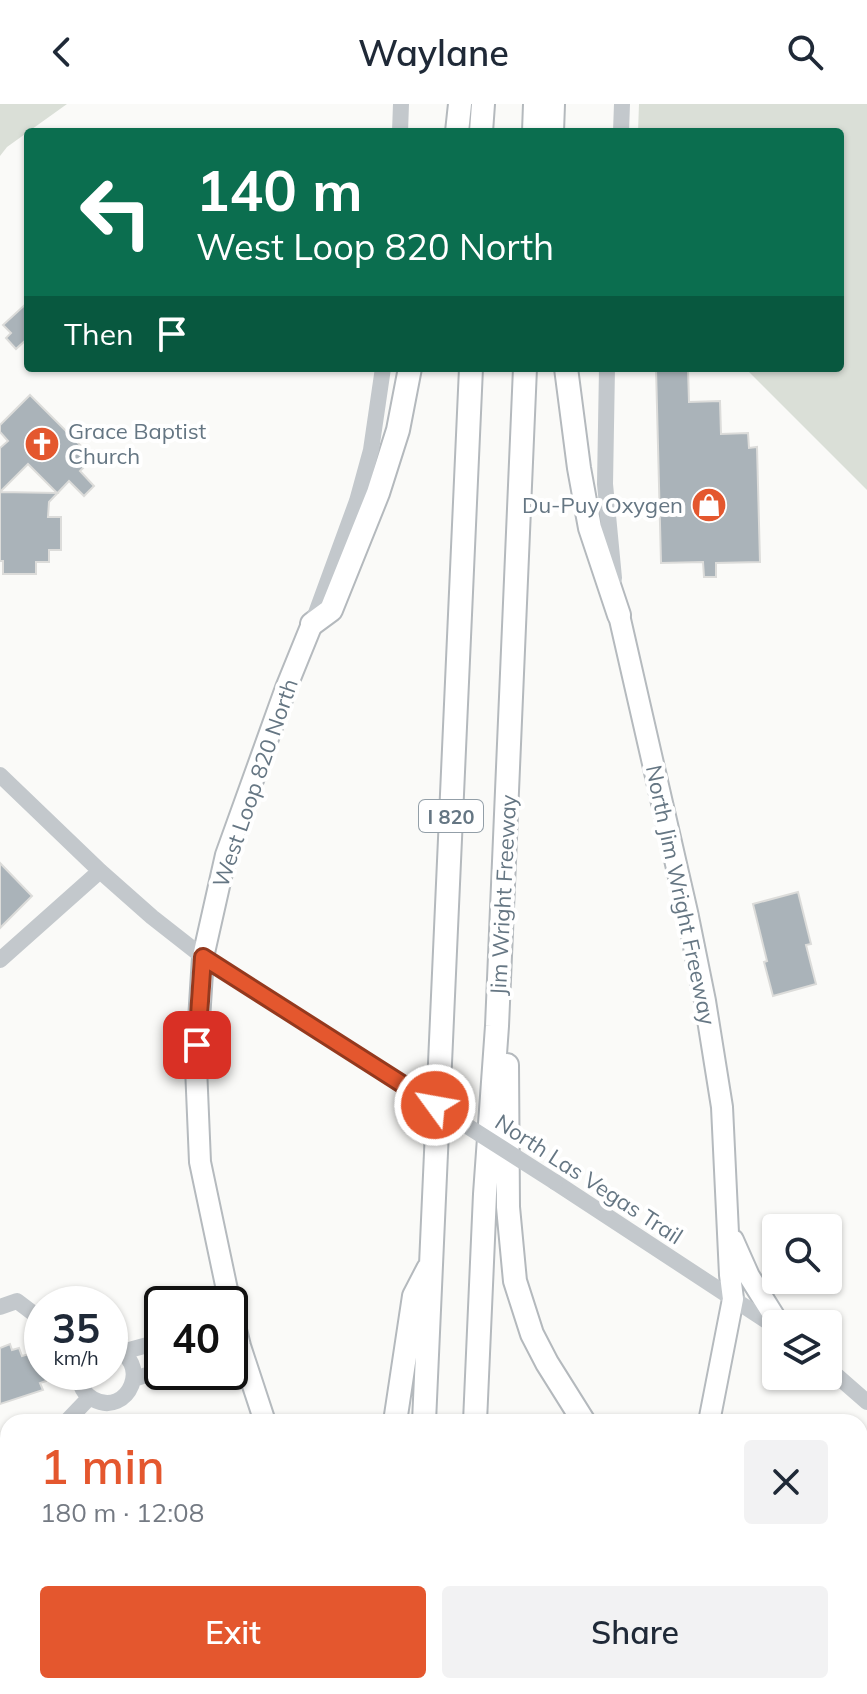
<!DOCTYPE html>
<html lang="en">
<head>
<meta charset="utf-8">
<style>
  :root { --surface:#fff; --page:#f2f2f3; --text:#1f2937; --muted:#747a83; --accent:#e4572e }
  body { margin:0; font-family:Mulish,sans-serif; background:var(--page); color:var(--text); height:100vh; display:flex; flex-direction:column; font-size:30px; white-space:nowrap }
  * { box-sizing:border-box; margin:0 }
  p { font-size:26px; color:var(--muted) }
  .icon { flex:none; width:44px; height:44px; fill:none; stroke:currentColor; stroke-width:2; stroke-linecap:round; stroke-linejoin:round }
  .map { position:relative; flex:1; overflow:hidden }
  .details { position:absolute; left:0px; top:1310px; width:868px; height:280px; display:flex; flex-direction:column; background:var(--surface); border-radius:24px 24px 0 0; box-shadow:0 2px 6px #0004 }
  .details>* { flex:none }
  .banner { position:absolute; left:24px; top:24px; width:820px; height:244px; border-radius:8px; box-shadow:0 2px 6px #0004; background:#0b6e4f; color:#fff; overflow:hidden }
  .tools { position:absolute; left:762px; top:1110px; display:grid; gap:16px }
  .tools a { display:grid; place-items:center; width:80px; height:80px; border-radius:8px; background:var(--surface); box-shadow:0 2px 6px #0004; font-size:40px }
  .speed { position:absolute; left:24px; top:1182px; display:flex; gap:16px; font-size:40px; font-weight:700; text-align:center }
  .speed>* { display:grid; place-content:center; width:104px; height:104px; border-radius:50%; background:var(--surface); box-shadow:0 2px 6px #0004; line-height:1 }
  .speed small { font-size:20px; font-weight:400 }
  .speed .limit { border:4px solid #111; border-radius:12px; background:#fff; color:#111 }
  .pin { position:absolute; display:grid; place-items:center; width:68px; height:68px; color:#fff; margin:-34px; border-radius:16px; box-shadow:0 4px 12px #0006 }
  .me { position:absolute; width:88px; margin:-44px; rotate:302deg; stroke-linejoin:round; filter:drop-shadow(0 0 6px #0008) }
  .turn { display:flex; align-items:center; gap:28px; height:168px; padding:0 40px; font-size:36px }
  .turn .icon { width:104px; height:104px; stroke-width:2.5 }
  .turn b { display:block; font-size:56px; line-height:68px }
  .then { display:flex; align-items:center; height:76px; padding:0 40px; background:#0003; gap:16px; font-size:30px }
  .round { display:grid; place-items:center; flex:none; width:84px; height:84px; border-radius:8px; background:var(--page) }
  .head { display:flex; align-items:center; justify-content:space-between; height:136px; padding:0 40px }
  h1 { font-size:48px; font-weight:600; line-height:60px; color:var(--accent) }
  .button { display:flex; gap:16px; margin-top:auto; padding:16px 40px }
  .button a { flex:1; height:92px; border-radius:8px; background:var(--accent); color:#fff; font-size:32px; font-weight:600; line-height:92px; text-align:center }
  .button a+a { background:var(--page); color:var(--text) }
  header { display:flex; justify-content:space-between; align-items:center; height:104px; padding:0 40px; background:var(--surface); font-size:36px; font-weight:600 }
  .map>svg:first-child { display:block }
</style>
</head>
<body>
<header><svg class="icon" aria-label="back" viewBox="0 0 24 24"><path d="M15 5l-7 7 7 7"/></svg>Waylane<svg class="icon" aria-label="search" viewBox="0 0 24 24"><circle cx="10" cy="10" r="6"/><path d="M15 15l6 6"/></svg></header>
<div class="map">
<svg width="867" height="1590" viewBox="0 0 867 1590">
  <rect width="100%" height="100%" fill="#fafaf8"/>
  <path fill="#dadfd7" d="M0,0H67L7,43L0,52Z
    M639,0H867V386L745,264H840V28H638Z"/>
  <path fill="#aab3b9" stroke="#dcdcda" stroke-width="2" fill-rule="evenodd" d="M28,198V234L16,245L6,234L11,229L3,221Z
    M656,264H688L689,298L720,297L721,330L748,329L749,344L757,343L760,458L716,459V473H704L703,458L661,459Z
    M30,291L93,354L80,367L94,382L84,392L69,377L49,398L48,413H61V446H49V458H36V470H3V457H0V344L8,337L0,328V321ZM28,360L57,389L0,388Z
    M0,759L32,792L0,824Z
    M798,788L811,840L806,841L816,880L773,892L764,858L767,857L753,800Z
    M10,1240L12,1246L19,1244L22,1252L29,1250L32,1260L40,1258L46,1277L40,1279L43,1286L0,1300V1244Z"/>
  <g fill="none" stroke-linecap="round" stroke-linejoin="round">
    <defs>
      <path id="major" d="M619,511L687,808L705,897L722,1003L730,1171L733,1195L709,1318
        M733,1136L749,1172L779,1220
        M230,1200L200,1058L196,963L203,853L226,751L286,584L312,520
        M230,1202L240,1242L265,1318
        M324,1582L325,1590
        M607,1590L609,1582"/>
      <path id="highway" d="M457,28L460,0
        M481,28L483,0
        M534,28L535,0
        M552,28L553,0
        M566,264L579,364L590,424L619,511
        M312,520L331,506L378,389L398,326L410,264
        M507,961L508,1103L515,1177L532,1230L547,1259L584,1318
        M395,1318L414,1192L428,1165
        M424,1318L471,264
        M475,1318L485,1090L497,922L525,264
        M352,1590L353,1582
        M413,1590L414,1582
        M464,1590V1582"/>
    </defs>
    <use href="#major" stroke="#b5babe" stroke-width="24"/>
    <use href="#highway" stroke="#b4b9bd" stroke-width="26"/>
    <path stroke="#c3c8cc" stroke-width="16" d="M400,28L401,0
      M621,28L622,0
      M607,264L605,380L614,474
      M312,520L357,397L371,346L383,264
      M0,671L100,767L152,813L203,853L387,971
      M0,856L100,767
      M555,1078L776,1223
      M0,1203L17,1197L42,1216
      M122,1248L162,1237
      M828,1264L867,1298
      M79,1268C79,1279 82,1289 93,1295C128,1315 155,1255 110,1244
      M134,1275L162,1266
      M66,1318L89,1294
      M0,1382L8,1375"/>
    <use href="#major" stroke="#fff" stroke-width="20"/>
    <use href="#highway" stroke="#fff" stroke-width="22"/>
    <path stroke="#c3c8cc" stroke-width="16" d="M387,971L555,1078"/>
  </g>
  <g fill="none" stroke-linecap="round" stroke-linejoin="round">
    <defs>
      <path id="route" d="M197,941L203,853L435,1001"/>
    </defs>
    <use href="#route" stroke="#94391e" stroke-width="20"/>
    <use href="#route" stroke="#e4572e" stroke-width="14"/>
  </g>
  <defs>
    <symbol id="church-disc" viewBox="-11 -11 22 22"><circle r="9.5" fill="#e4572e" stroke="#fff"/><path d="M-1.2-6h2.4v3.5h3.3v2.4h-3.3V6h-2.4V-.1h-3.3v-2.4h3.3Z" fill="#fff"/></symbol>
    <symbol id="shop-disc" viewBox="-11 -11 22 22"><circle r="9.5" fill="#e4572e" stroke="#fff"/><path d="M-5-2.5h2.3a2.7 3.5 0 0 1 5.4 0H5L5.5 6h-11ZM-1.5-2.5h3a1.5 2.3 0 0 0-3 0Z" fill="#fff"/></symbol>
  </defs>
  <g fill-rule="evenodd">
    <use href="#church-disc" x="22" y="320" width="40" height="40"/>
    <use href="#shop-disc" x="689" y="381" width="40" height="40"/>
  </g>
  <g text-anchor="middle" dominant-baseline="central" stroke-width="8" stroke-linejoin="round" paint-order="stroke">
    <rect fill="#fff" stroke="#939fa8" stroke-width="2" x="419" y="696" width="64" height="32" rx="6"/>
    <g font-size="20" font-weight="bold" fill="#657683">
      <text x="451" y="712">I 820</text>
    </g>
    <g font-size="22" fill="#657683" stroke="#fff" text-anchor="start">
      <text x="68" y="327">Grace Baptist<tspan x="68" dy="25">Church</tspan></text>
      <text x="683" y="401" text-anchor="end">Du-Puy Oxygen</text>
    </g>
    <g font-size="22" fill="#657683" stroke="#fff">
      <text transform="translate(255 679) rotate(-71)">West Loop 820 North</text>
      <text transform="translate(503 791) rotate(-87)">Jim Wright Freeway</text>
      <text transform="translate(681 791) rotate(78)">North Jim Wright Freeway</text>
      <text transform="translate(589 1075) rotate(33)">North Las Vegas Trail</text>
    </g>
  </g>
</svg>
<div class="tools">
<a><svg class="icon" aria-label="search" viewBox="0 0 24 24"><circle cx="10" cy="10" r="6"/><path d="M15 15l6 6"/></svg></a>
<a><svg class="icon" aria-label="layers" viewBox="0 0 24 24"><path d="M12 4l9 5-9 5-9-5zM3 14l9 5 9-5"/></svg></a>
</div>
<div class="speed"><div>35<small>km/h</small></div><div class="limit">40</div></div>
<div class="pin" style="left:197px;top:941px;background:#d93025"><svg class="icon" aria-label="arrive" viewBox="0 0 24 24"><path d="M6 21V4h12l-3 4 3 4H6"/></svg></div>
<svg class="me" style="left:435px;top:1001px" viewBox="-20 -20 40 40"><circle r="17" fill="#e4572e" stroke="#fff" stroke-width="3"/><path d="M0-11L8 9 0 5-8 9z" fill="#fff"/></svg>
<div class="banner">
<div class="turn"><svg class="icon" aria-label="left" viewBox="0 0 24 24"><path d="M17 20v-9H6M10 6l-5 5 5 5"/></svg><div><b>140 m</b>West Loop 820 North</div></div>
<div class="then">Then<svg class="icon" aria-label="arrive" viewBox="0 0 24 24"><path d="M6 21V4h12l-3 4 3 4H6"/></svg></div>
</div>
<section class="details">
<div class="head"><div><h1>1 min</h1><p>180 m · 12:08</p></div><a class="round"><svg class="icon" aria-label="close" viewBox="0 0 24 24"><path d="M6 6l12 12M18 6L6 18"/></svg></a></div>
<div class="button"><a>Exit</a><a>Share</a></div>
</section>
</div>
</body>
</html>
